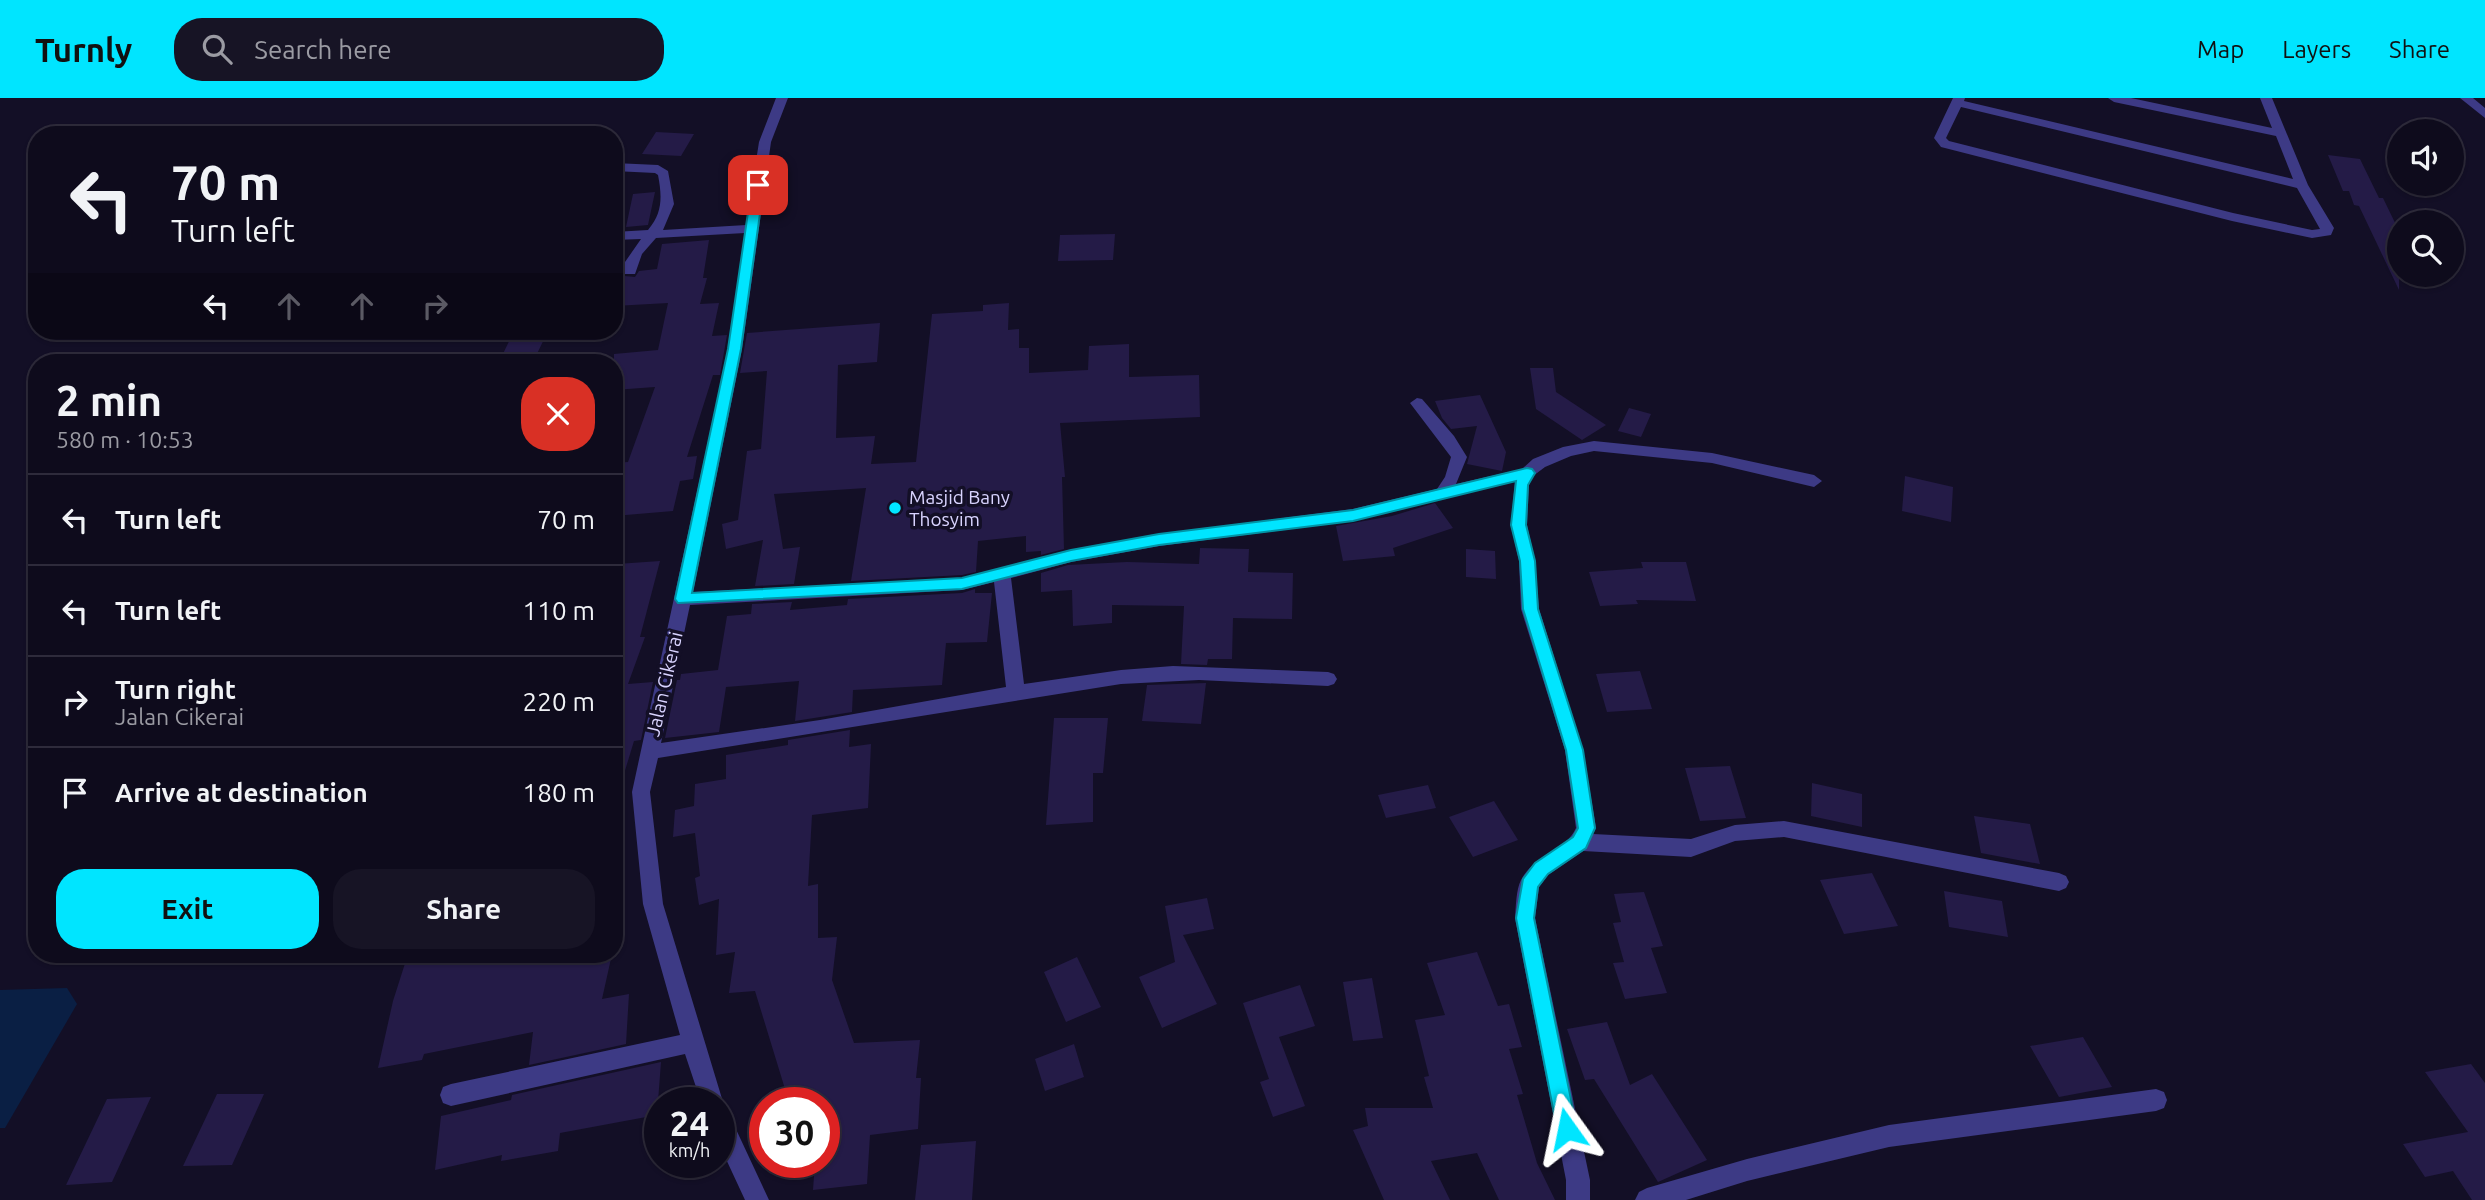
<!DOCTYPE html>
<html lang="en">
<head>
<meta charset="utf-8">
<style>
  :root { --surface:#0e0b1c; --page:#171425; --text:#f1f3f6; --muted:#9b9ba3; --line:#2e2b3b; --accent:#00e5ff }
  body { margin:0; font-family:Ubuntu,sans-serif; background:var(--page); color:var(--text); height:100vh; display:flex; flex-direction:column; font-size:26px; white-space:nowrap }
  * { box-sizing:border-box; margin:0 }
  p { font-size:23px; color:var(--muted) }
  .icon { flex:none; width:38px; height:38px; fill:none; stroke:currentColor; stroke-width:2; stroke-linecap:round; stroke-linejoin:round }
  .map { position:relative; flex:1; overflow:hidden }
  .drawer { position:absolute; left:28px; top:256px; width:595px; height:609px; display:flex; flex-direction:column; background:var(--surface); border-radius:28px; box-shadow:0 2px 5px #0004,0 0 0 2px var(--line) }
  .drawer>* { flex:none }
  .top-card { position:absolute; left:28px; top:28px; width:595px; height:214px; border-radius:28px; box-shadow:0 2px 5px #0004,0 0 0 2px var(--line); background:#0e0b1c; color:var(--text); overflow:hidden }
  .controls { position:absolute; left:2387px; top:21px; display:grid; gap:14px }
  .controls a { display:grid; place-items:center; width:77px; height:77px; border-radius:50%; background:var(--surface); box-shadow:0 2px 5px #0004,0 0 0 2px var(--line); font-size:35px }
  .speed { position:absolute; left:644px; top:989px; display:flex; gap:14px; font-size:35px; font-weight:700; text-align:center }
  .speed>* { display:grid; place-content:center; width:91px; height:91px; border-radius:50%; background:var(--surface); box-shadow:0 2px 5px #0004,0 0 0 2px var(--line); line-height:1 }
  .speed small { font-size:18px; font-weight:400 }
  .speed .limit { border:10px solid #d22; background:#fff; color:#111 }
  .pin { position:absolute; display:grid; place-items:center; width:60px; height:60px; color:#fff; margin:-30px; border-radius:14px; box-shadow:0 4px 10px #0006 }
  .me { position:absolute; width:77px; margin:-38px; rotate:348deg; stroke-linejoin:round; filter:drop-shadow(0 0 5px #0008) }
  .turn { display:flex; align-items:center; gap:24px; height:147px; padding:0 28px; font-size:32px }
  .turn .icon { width:91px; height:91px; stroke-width:2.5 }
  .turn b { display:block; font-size:49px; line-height:60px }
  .lanes { display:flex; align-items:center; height:66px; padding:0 28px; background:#0003; justify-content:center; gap:35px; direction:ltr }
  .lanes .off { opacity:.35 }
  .round { display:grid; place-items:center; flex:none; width:74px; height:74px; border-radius:28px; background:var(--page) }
  .headline { display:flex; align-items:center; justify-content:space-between; height:119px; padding:0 28px }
  h1 { font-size:42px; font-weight:700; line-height:52px }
  .button { display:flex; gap:14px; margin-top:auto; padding:14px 28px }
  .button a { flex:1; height:80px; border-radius:28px; background:var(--accent); color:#111; font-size:28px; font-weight:700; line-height:80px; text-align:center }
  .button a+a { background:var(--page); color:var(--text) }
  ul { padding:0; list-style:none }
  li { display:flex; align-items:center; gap:21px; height:91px; padding:0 28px; border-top:2px solid var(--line) }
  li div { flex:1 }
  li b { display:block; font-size:26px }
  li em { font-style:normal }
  header { display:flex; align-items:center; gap:42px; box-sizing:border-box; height:98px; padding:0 35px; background:var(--accent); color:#111 }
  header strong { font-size:33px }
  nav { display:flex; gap:38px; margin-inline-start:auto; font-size:24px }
  .search { width:490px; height:63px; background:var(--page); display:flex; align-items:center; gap:18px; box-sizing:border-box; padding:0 24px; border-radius:28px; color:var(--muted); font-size:26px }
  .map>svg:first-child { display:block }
</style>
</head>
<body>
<header>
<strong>Turnly</strong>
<div class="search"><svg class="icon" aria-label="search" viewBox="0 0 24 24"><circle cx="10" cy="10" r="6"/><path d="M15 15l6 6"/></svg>Search here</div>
<nav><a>Map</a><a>Layers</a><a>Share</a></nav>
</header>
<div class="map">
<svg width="2485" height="1102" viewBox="0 0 2485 1102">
  <rect width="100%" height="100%" fill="#130f26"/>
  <path fill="#0a1f44" d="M67,890L77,906L5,1030H0V892Z"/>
  <path fill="#241b47" d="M656,34L694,36L681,58L642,56Z
    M2328,57L2360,61L2379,100H2383L2399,133V192L2359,108L2354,107L2349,93H2343Z
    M655,94L648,127L626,129L633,96Z
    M1115,136L1113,162L1058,163L1060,137Z
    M709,142L703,180H707L700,206L719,205L712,238L727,237L720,277H713L687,359L697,358L693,381L680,383L673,413L614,418V365L628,364L655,289L614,292V256L658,252L668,205L614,208V177L635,179L639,173L657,171L662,146Z
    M1009,205L1008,232L1019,231V250H1029V275L1088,272L1089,248L1129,246V279L1199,277L1200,319L1060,325L1065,379H1062L1064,451L1041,457V453L1026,454V438L978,443L976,474L962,477L851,483L866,390L774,396L783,451L800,449L794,486L755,488L763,442L726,451L722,426L738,422L747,353L761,351L767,273L740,275L747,235L880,225L877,264L838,267L836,340L875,338L871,366L916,364L932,216L983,213V207Z
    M514,233H548L534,262H500Z
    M1530,270H1553L1556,294L1606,327L1582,342L1536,311Z
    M1480,297L1506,354L1502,373L1467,366L1477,328L1451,331L1442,320L1435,303Z
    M1629,310L1651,316L1641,339L1618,333Z
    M1905,378L1953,389L1951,424L1902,413Z
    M1435,405L1453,430L1393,450L1395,458L1343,463L1336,428L1392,418Z
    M1200,450L1249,451L1248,474L1293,475L1292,521L1233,520L1232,561H1208L1207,567L1181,566L1184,508L1112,507V525L1073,528L1072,492L1041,494V475L1068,467L1127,464L1199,466Z
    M1466,451L1495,453L1496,481L1466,479Z
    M660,463L640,539H645L628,586L653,584L641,642L634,643L620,689L614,688V477L617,466Z
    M1641,464H1686L1696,503L1636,502L1638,506L1600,508L1589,474L1643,470Z
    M975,491V495H992L987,544L946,545L942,587L853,592L852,614L795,623L799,583L726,589L719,634L665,640L677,582H680L681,576L718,572L727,518L751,516L752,506L792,504L790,512L847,507L848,501L962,495Z
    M1640,573L1652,611L1607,614L1596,576Z
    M1206,585L1201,626L1142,623L1147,587Z
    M1054,620H1108L1103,675H1093V724L1046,727Z
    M850,632L849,649L871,646L868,710L812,717L808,788L818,786V840L837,839L832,882L854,945L920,942L916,980H921L918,1031L870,1037L867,1086L813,1092L815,1064H824V1004H789L755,893L729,895L735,854L716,857L719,801L699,807L695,780L700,778L695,735L673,739L675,712L694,708L695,686L726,681V657L788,647V642Z
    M1730,668L1746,720L1700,723L1685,670Z
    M1812,685L1862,696V729L1811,718Z
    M1428,687L1436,710L1386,720L1378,697Z
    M1494,703L1518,742L1473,759L1449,719Z
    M1974,718L2030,726L2040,766L1981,755Z
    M1872,775L1898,828L1844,836L1820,782Z
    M1944,793L2002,803L2008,839L1949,829Z
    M1644,794L1663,848L1651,850L1667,895L1625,901L1613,865L1624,864L1613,825L1621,824L1614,796Z
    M1207,800L1214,831L1183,837L1217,906L1162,930L1139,879L1175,864L1165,808Z
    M1477,854L1498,908L1509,906L1522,949L1509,951L1523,996L1517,997L1537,1065L1555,1102H1499L1477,1055L1431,1063L1450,1102H1384L1353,1032L1368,1028L1365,1010H1433L1424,979L1429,978L1415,922L1445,917L1427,865Z
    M408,856H612L602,901L629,896L626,946L529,967L533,934L424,956L422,962L378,970L393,903Z
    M1077,859L1101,909L1066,924L1044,874Z
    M1372,880L1383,940L1353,943L1343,884Z
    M1300,887L1315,928L1279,939L1305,1008L1273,1019L1260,984L1269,981L1243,905Z
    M1607,924L1630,987L1652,976L1707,1062L1658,1084L1594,981L1585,982L1567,931Z
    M2083,939L2112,989L2059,999L2030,948Z
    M1074,946L1084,979L1045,993L1035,961Z
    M661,964L657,1017L560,1035L558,1053L501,1063L502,1057L435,1072L441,1018L511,1002L512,997Z
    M2471,966L2485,985V1102H2472L2453,1073L2425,1079L2403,1046L2468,1034L2425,974Z
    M217,996H264L232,1067L183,1068Z
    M151,999L112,1084L66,1087L107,1001Z
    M976,1043L972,1102H915L921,1047Z"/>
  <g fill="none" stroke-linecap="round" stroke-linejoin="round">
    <path fill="#3d3a85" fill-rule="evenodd" d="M776,0H788L771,44L742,251L693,494L962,480L1071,452L1159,436L1353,411L1437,391L1445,379L1451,359L1410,305L1417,300L1422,301L1454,338L1467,359L1456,386L1522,371L1533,361L1563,349L1594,343L1712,355L1814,377L1822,383L1814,389L1712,365L1594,353L1571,358L1545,369L1533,378L1529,387L1527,427L1535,463L1539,511L1583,652L1596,730L1593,736L1691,741L1735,727L1784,723L2059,775L2066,778L2069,784L2066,790L2059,793L1784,739L1735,743L1691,759L1583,753L1548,777L1539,789L1535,820L1590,1082V1102H1566V1082L1515,820C1516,808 1516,792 1521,782C1533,758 1566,753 1576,730L1565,652L1521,511L1519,463L1511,427L1515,383L1353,423L1159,448L1071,464L1011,480L1024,586L1121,572L1173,568L1328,574L1334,576L1337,581L1334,586L1328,588L1199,582L1121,586L658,660L650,694L663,806L723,1004L721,1010L727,1012L769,1102H745L719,1046V1004H701L685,956L451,1008L443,1005L440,997L443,989L451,986L680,937L643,806L632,694L728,251L745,135L656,140L642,156L635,176H625V164L641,141L614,142V134L648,132C663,115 662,98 658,77L655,75L614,73V65L658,67L668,73L674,106L663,132L746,127L759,44ZM994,484L1006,589L820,622L661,645L690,507L962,492Z
      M1953,0H1965L1964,3L2293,81L2276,38L2114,4L2108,0H2131L2272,30L2260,0H2272L2308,87L2334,130L2331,137L2312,140L2232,123L1941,49L1934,40ZM1961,9L2297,90L2320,131L2312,132L2233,115L1949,43L1946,40Z
      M2460,0H2473L2485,10V20Z
      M2156,991L2164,994L2167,1002L2164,1010L2156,1013L1889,1049L1747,1083L1686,1102H1635L1639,1094L1647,1090L1747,1061L1889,1027Z"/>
  </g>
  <path fill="#00e5ff" stroke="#0095a6" stroke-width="2" d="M758,84L764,87L741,251L692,495L962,480L1071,452L1159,436L1353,412L1527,370L1532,371L1535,375L1528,387L1526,427L1535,463L1538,511L1583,652L1595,730L1586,750L1548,776L1538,789L1534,820L1577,1031L1574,1039L1567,1042L1560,1039L1557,1031L1516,820L1523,781L1535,765L1573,739L1578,730L1566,652L1523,511L1520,463L1511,427L1516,383L1353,423L1159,447L1071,463L962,491L678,505L675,501L728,251L752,87Z"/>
  <circle fill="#00e5ff" stroke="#130f26" stroke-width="2.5" cx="895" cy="410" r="7"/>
  <g text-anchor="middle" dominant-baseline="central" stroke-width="7" stroke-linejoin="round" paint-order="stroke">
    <g font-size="19" fill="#d9d4ff" stroke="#130f26" text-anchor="start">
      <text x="909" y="399">Masjid Bany<tspan x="909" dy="22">Thosyim</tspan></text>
    </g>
    <g font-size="19" fill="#d9d4ff" stroke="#130f26">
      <text transform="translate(664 586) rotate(-77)">Jalan Cikerai</text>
    </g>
  </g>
</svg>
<div class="controls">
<a><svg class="icon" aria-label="sound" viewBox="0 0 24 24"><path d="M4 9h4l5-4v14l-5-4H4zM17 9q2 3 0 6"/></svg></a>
<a><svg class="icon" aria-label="search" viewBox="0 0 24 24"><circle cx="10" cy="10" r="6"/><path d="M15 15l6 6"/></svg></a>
</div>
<div class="speed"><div>24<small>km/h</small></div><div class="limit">30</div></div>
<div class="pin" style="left:758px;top:87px;background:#d93025"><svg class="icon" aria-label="arrive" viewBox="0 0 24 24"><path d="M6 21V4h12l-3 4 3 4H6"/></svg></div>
<svg class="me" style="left:1567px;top:1031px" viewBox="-20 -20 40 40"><path d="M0-17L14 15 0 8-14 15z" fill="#00e5ff" stroke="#fff" stroke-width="4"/></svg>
<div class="top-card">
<div class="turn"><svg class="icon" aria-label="left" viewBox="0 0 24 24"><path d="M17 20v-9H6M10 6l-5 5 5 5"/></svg><div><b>70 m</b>Turn left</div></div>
<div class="lanes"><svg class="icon" aria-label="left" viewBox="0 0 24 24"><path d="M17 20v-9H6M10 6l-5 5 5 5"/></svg><svg class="icon off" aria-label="ahead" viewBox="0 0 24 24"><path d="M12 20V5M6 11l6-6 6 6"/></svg><svg class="icon off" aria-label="ahead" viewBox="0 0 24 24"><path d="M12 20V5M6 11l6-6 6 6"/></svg><svg class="icon off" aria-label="right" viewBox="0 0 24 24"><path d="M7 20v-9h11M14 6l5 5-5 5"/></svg></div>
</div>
<section class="drawer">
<div class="headline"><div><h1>2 min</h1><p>580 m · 10:53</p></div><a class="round" style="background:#d93025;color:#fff"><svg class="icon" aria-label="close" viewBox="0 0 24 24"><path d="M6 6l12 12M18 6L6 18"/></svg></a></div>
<ul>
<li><svg class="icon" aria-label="left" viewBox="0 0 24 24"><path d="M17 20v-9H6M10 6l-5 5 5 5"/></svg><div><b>Turn left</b></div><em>70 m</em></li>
<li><svg class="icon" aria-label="left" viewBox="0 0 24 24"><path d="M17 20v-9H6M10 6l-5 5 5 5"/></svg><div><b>Turn left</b></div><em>110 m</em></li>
<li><svg class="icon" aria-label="right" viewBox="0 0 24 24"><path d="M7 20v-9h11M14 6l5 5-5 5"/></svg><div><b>Turn right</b><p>Jalan Cikerai</p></div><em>220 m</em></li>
<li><svg class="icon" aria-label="arrive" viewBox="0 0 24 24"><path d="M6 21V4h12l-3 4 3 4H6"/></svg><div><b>Arrive at destination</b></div><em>180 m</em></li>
</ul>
<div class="button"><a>Exit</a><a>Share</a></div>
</section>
</div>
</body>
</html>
